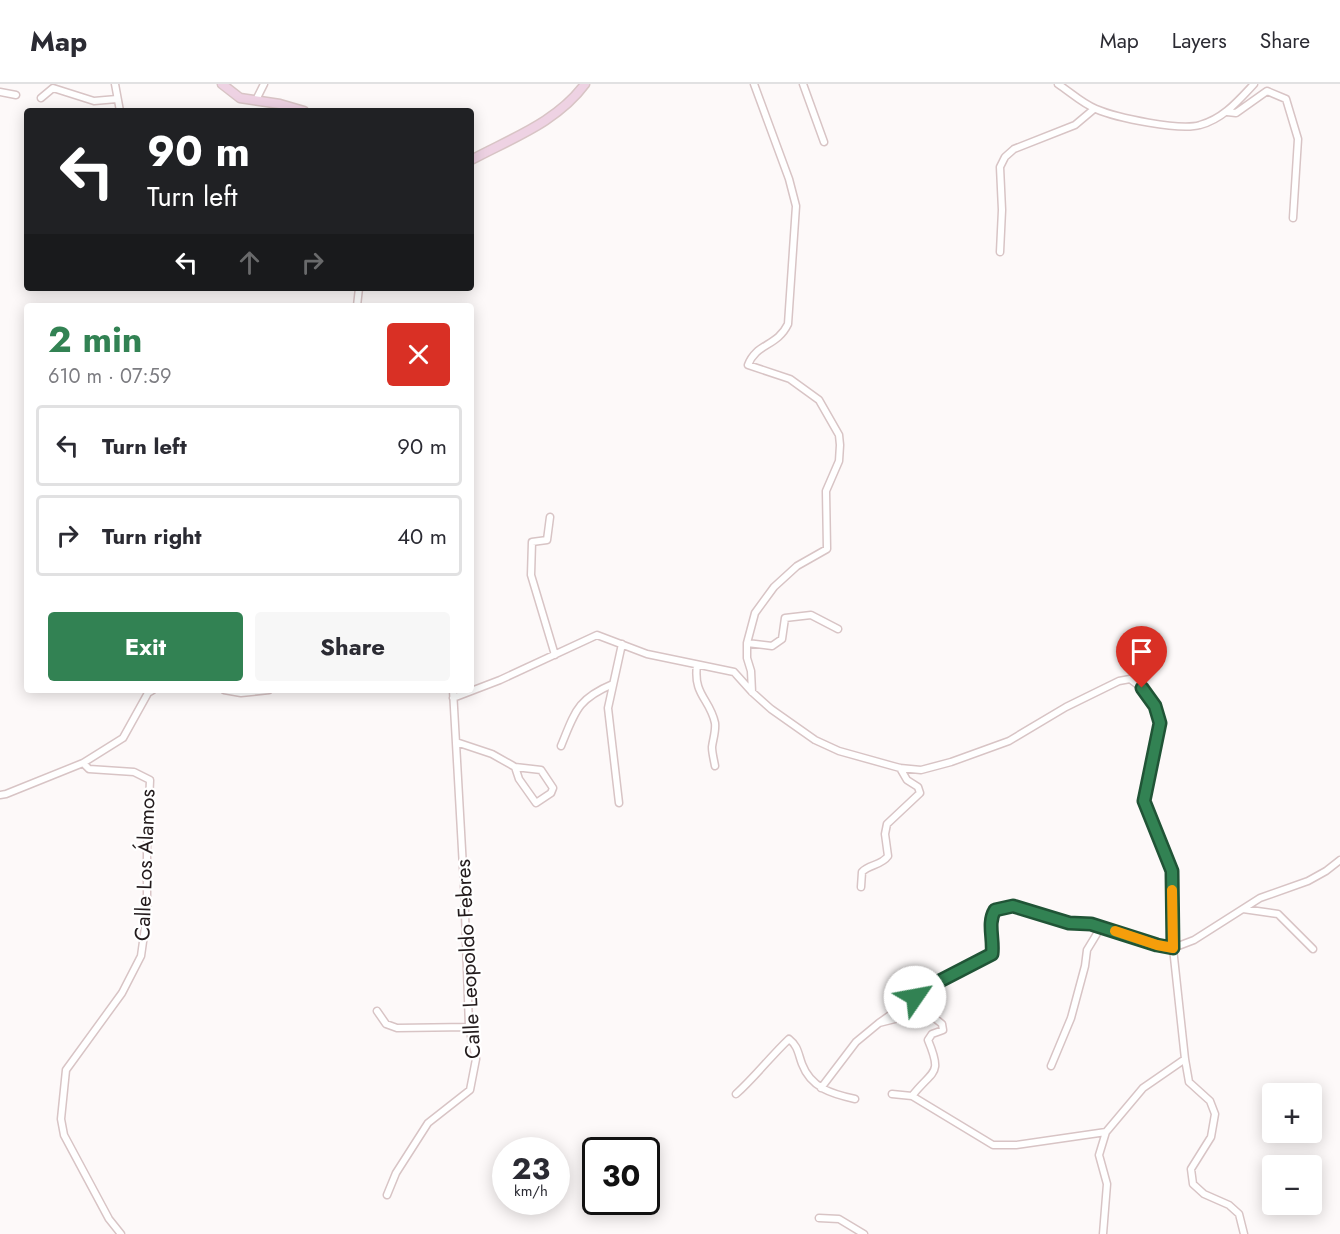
<!DOCTYPE html>
<html lang="en">
<head>
<meta charset="utf-8">
<style>
  :root { --surface:#fff; --page:#f7f7f7; --text:#2b2b33; --muted:#7c7c81; --line:#e1e1e2; --accent:#328253 }
  body { margin:0; font-family:Jost,sans-serif; background:var(--page); color:var(--text); height:100vh; display:flex; flex-direction:column; font-size:22px; white-space:nowrap }
  * { box-sizing:border-box; margin:0 }
  p { font-size:20px; color:var(--muted) }
  .icon { flex:none; width:33px; height:33px; fill:none; stroke:currentColor; stroke-width:2; stroke-linecap:round; stroke-linejoin:round }
  .map { position:relative; flex:1; overflow:hidden }
  .sheet { position:absolute; left:24px; top:219px; width:450px; height:390px; display:flex; flex-direction:column; background:var(--surface); border-radius:6px; box-shadow:0 3px 15px #0003 }
  .sheet>* { flex:none }
  .banner { position:absolute; left:24px; top:24px; width:450px; height:183px; border-radius:6px; box-shadow:0 3px 15px #0003; background:#202124; color:#fff; overflow:hidden }
  .fabs { position:absolute; left:1262px; top:999px; display:grid; gap:12px }
  .fabs a { display:grid; place-items:center; width:60px; height:60px; border-radius:6px; background:var(--surface); box-shadow:0 3px 15px #0003; font-size:30px }
  .speed { position:absolute; left:492px; top:1053px; display:flex; gap:12px; font-size:30px; font-weight:700; text-align:center }
  .speed>* { display:grid; place-content:center; width:78px; height:78px; border-radius:50%; background:var(--surface); box-shadow:0 3px 15px #0003; line-height:1 }
  .speed small { font-size:15px; font-weight:400 }
  .speed .limit { border:3px solid #111; border-radius:9px; background:#fff; color:#111 }
  .pin { position:absolute; display:grid; place-items:center; width:51px; height:51px; color:#fff; margin:-62px -26px; border-radius:50% 50% 50% 0; rotate:-45deg; box-shadow:0 0 6px #0007 }
  .pin .icon { rotate:45deg }
  .me { position:absolute; width:66px; margin:-33px; rotate:57deg; stroke-linejoin:round; filter:drop-shadow(0 0 4px #0008) }
  .turn { display:flex; align-items:center; gap:21px; height:126px; padding:0 24px; font-size:27px }
  .turn .icon { width:78px; height:78px; stroke-width:2.5 }
  .turn b { display:block; font-size:42px; line-height:51px }
  .lanes { display:flex; align-items:center; height:57px; padding:0 24px; background:#0003; justify-content:center; gap:30px; direction:ltr }
  .lanes .off { opacity:.35 }
  .round { display:grid; place-items:center; flex:none; width:63px; height:63px; border-radius:6px; background:var(--page) }
  .overview { display:flex; align-items:center; justify-content:space-between; height:102px; padding:0 24px }
  h1 { font-size:36px; font-weight:700; line-height:45px; color:var(--accent) }
  .primary-button { display:flex; gap:12px; margin-top:auto; padding:12px 24px }
  .primary-button a { flex:1; height:69px; border-radius:6px; background:var(--accent); color:#fff; font-size:24px; font-weight:700; line-height:69px; text-align:center }
  .primary-button a+a { background:var(--page); color:var(--text) }
  ul { padding:0; list-style:none }
  li { display:flex; align-items:center; gap:18px; height:81px; margin:0 12px 9px; padding:0 12px; border:3px solid var(--line); border-radius:6px }
  li div { flex:1 }
  li b { display:block; font-size:22px }
  li em { font-style:normal }
  header { display:flex; align-items:center; gap:36px; box-sizing:border-box; height:84px; padding:0 30px; background:var(--surface); border-bottom:2px solid var(--line) }
  header strong { font-size:28px }
  nav { display:flex; gap:33px; margin-inline-start:auto; font-size:21px }
  .map>svg:first-child { display:block }
</style>
</head>
<body>
<header>
<strong>Map</strong>
<nav><a>Map</a><a>Layers</a><a>Share</a></nav>
</header>
<div class="map">
<svg width="1340" height="1150" viewBox="0 0 1340 1150">
  <rect width="100%" height="100%" fill="#fdf9f9"/>
  <g fill="none" stroke-linecap="round" stroke-linejoin="round">
    <defs>
      <path id="street" d="M115,0L120,27
        M803,0L824,58
        M1058,0C1070,8 1083,20 1096,25C1117,34 1180,47 1200,41C1223,35 1238,17 1254,0
        M0,8L16,11
        M41,14L53,4L94,17L117,15
        M256,16L264,0
        M1227,28L1236,29L1267,7L1286,15L1298,55L1293,134
        M1000,168L1002,126L1000,83L1005,73L1014,65L1075,41L1094,25
        M357,222L359,204
        M550,433L547,456L532,458L531,491L555,571
        M747,559L772,562L782,555L785,534L811,531L838,545
        M697,581C693,611 710,615 715,639C716,647 713,655 712,663C712,669 714,676 715,682
        M224,606L241,609L269,606
        M752,608L751,587L747,574V559L755,529L774,503L797,482L827,465L826,407L839,377L840,361L839,351L819,316L790,295L748,281C756,259 777,263 788,240L796,122L789,95L754,0
        M453,614L500,596L597,551L647,570L734,588L752,608L771,625L815,656L839,667L900,684L921,686L951,678L1009,657L1066,623L1119,597L1130,595L1142,604L1155,622L1160,639L1144,717L1172,787L1173,864L1185,975L1189,998L1210,1017L1215,1030L1211,1053L1191,1085L1193,1100L1204,1110L1229,1121L1239,1130L1244,1150
        M456,658L492,670L515,683L541,686L553,704L551,709L536,719L519,695L515,683
        M561,662C575,628 577,615 613,600
        M83,679L89,685L134,688L150,696L147,765V829L141,872L122,909L66,986L61,1035L64,1051L109,1135L121,1150
        M0,711L6,710L83,679L123,654L148,609L153,606
        M619,719L608,624L622,560
        M861,803L862,788C869,780 881,782 888,772L885,750L887,740L920,709L918,703L907,696L900,684
        M1243,825L1278,830L1313,865
        M377,927L386,940L397,944L469,943
        M879,939L934,900L991,870C995,855 987,839 995,826L1013,822L1069,839L1091,840L1157,861L1173,864L1194,856L1260,814L1308,797L1326,787L1340,776
        M1051,982L1071,934L1085,882L1087,866L1101,843
        M821,1004L856,958L879,939L919,929L932,932L942,940L943,946L932,950L928,956C943,992 933,985 912,1012L892,1010
        M736,1010C755,993 770,973 789,955C798,962 798,969 802,980C811,1004 832,1010 855,1015
        M912,1012L993,1061H1016L1106,1048
        M387,1111L396,1089L428,1039L470,1006L476,975L469,943L464,801L453,606
        M819,1134L839,1135L864,1150
        M1103,1150L1107,1100L1099,1071L1106,1048L1143,1004L1185,975"/>
      <path id="secondary" d="M222,0L240,14L280,20L304,27
        M471,76C512,54 557,38 585,0"/>
    </defs>
    <use href="#street" stroke="#d8c4c5" stroke-width="9"/>
    <use href="#secondary" stroke="#d8c4c5" stroke-width="11"/>
    <use href="#street" stroke="#fff" stroke-width="6"/>
    <use href="#secondary" stroke="#eed2e3" stroke-width="8"/>
  </g>
  <g fill="none" stroke-linecap="round" stroke-linejoin="round">
    <defs>
      <path id="route" d="M915,913L934,900L992,870C994,855 987,839 995,826L1013,822L1069,839L1091,840L1157,861L1173,864L1172,787L1144,717L1160,639L1155,622L1142,604"/>
    </defs>
    <use href="#route" stroke="#205436" stroke-width="15"/>
    <use href="#route" stroke="#328253" stroke-width="10"/>
    <path stroke="#f59e0b" stroke-width="10" d="M1115,847L1157,861L1173,864L1172,806"/>
  </g>
  <g text-anchor="middle" dominant-baseline="central" stroke-width="4.5" stroke-linejoin="round" paint-order="stroke">
    <g font-size="21" fill="#231b1c" stroke="#fff">
      <text transform="translate(145 781) rotate(-88)">Calle Los Álamos</text>
      <text transform="translate(468 875) rotate(-93)">Calle Leopoldo Febres</text>
    </g>
  </g>
</svg>
<div class="fabs">
<a>+</a>
<a>−</a>
</div>
<div class="speed"><div>23<small>km/h</small></div><div class="limit">30</div></div>
<div class="pin" style="left:1142px;top:604px;background:#d93025"><svg class="icon" aria-label="arrive" viewBox="0 0 24 24"><path d="M6 21V4h12l-3 4 3 4H6"/></svg></div>
<svg class="me" style="left:915px;top:913px" viewBox="-20 -20 40 40"><circle r="19" fill="#fff"/><path d="M0-13L10 11 0 6-10 11z" fill="#328253"/></svg>
<div class="banner">
<div class="turn"><svg class="icon" aria-label="left" viewBox="0 0 24 24"><path d="M17 20v-9H6M10 6l-5 5 5 5"/></svg><div><b>90 m</b>Turn left</div></div>
<div class="lanes"><svg class="icon" aria-label="left" viewBox="0 0 24 24"><path d="M17 20v-9H6M10 6l-5 5 5 5"/></svg><svg class="icon off" aria-label="ahead" viewBox="0 0 24 24"><path d="M12 20V5M6 11l6-6 6 6"/></svg><svg class="icon off" aria-label="right" viewBox="0 0 24 24"><path d="M7 20v-9h11M14 6l5 5-5 5"/></svg></div>
</div>
<section class="sheet">
<div class="overview"><div><h1>2 min</h1><p>610 m · 07:59</p></div><a class="round" style="background:#d93025;color:#fff"><svg class="icon" aria-label="close" viewBox="0 0 24 24"><path d="M6 6l12 12M18 6L6 18"/></svg></a></div>
<ul>
<li><svg class="icon" aria-label="left" viewBox="0 0 24 24"><path d="M17 20v-9H6M10 6l-5 5 5 5"/></svg><div><b>Turn left</b></div><em>90 m</em></li>
<li><svg class="icon" aria-label="right" viewBox="0 0 24 24"><path d="M7 20v-9h11M14 6l5 5-5 5"/></svg><div><b>Turn right</b></div><em>40 m</em></li>
</ul>
<div class="primary-button"><a>Exit</a><a>Share</a></div>
</section>
</div>
</body>
</html>
